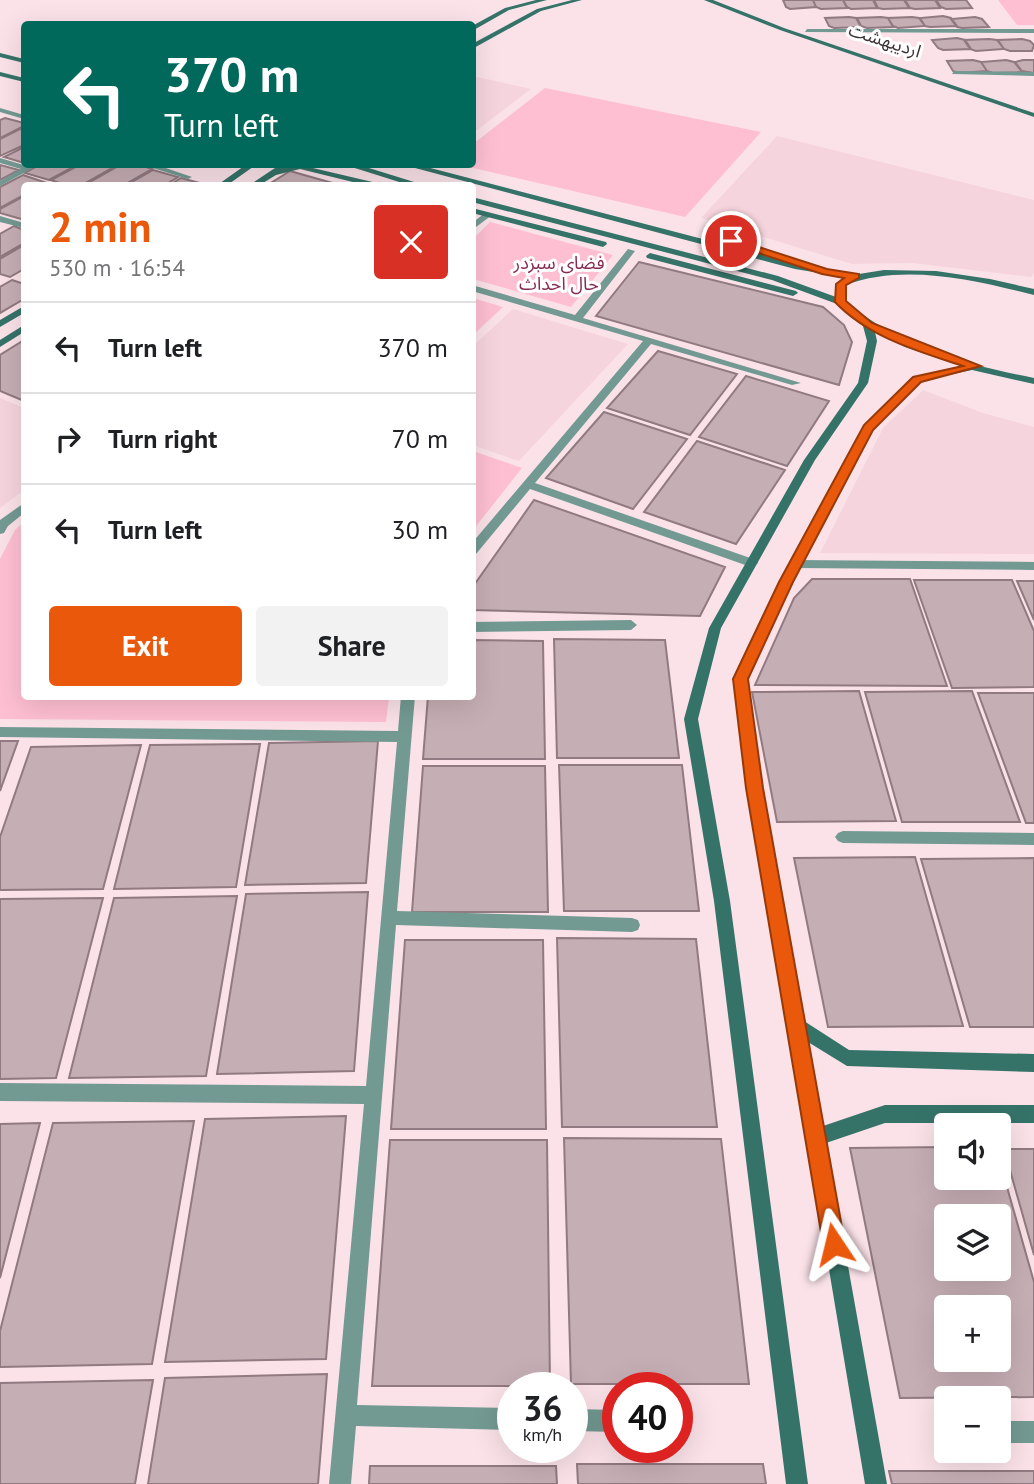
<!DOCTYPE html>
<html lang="en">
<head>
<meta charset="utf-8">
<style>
  :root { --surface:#fff; --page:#f2f2f2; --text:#202124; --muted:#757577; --line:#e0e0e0; --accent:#ea580c }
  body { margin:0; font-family:"PT Sans","Noto Sans Arabic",sans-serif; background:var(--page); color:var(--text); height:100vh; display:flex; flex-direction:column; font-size:26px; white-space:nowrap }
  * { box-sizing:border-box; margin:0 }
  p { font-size:23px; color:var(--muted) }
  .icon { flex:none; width:38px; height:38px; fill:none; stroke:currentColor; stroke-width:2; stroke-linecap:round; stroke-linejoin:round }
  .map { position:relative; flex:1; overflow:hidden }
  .sheet { position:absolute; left:21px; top:182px; width:455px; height:518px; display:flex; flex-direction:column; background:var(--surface); border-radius:7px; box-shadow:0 7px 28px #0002 }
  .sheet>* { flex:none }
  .hud { position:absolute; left:21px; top:21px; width:455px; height:147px; border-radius:7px; box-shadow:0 7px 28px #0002; background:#00695c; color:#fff; overflow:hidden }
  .fabs { position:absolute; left:934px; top:1113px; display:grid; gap:14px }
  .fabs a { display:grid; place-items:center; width:77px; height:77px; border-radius:7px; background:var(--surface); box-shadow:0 7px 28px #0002; font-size:35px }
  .speed { position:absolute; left:497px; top:1372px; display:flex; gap:14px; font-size:35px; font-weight:700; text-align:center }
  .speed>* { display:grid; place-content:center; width:91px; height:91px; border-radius:50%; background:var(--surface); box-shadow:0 7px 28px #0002; line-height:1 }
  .speed small { font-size:18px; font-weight:400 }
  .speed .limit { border:10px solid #d22; background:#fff; color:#111 }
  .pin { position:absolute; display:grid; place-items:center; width:60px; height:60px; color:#fff; margin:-30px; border:4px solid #fff; border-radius:50%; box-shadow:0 2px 7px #0007 }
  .me { position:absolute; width:77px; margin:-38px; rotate:350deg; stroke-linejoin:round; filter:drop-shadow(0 0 5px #0008) }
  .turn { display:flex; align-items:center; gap:24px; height:147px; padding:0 28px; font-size:32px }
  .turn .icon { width:91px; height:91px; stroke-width:2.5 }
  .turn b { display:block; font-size:49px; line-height:60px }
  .round { display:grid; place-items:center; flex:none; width:74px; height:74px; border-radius:7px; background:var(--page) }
  .headline { display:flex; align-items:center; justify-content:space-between; height:119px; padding:0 28px }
  h1 { font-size:42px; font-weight:800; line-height:52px; color:var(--accent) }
  .primary-button { display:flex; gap:14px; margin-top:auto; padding:14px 28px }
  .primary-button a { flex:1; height:80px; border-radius:7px; background:var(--accent); color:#fff; font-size:28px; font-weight:800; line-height:80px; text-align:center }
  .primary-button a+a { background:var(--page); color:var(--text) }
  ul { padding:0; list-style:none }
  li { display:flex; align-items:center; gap:21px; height:91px; padding:0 28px; border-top:2px solid var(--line) }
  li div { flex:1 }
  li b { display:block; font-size:26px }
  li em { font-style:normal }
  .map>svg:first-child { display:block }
</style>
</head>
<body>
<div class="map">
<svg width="1034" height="1484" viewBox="0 0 1034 1484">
  <rect width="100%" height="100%" fill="#fbe2e9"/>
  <path fill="#f6d4de" d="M473,76L531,89L473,133Z
    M777,136L1034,200V273L1031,277L912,263L852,264L701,218Z
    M513,309L628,344L519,461L472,445L473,346Z
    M923,390L983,413L1034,427V554L820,553L883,428Z
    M0,398L24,408V490L0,508Z"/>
  <path fill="#febfd2" d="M998,0H1034V25H1017Z
    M545,88L761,132L685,217L460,165L472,164L473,144Z
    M490,222L613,255L571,307L473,279V239Z
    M476,299L503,307L473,335V302Z
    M473,451L522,468L473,530L472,451Z
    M24,522V696L389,697L386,722L0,719V559L15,530Z"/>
  <path fill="#c6aeb5" stroke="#917a81" stroke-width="2" fill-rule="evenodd" d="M783,0H813L816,7L790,9L786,7Z
    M813,0H843L847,8L821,9L816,7Z
    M843,0H873L877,8L851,9L847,7Z
    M874,0H904L909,8L883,9L878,8Z
    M905,0H935L940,8L915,9L910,8Z
    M936,0H966L972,8L946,9L941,7Z
    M943,16L951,18L957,26L930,27L925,26L920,18Z
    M849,17L856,18L861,27L834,28L829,26L825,18Z
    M881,17L888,18L893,27L867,28L861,26L857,18Z
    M912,17L919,18L925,26L898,28L893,26L888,18Z
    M975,17L982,19L989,27L962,28L957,27L951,19Z
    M957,38L965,40L971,49L943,50L938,48L932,40Z
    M989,39L997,40L1004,49L976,51L970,49L964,40Z
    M1022,39L1030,41L1034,45L1032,51H1010L1004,49L998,40Z
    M973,60L981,62L987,71L959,73L953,71L947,61Z
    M1006,60L1014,62L1022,72L993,73L987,71L981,62Z
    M1023,60H1034V73L1022,71L1015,62Z
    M5,118L24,123V126L0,138V120Z
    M24,127V145L0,156V139Z
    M24,147V163L4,157Z
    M41,164H79L49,180L25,173Z
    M81,164H119L80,186H68L51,180Z
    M122,164H137L152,169L122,186H83Z
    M0,165L19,170L0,180Z
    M153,170L178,177L163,186H125Z
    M290,171L343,186H266Z
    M23,175L47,183L42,186H24V195L0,208V187Z
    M181,178L207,185L168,186Z
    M24,196V218L21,219L0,213V209Z
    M14,226L24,230V243L0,257V234Z
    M24,245V269L10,277L0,274V259Z
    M639,262L823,307L844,325L852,342L839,385L596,316Z
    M12,280L24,284V299L0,313V287Z
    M24,340V401L0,391V355Z
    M658,351L737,374L690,435L607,408Z
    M746,376L829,401L787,466L699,437Z
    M604,412L687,439L633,509L546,478Z
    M697,441L785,470L736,544L644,512Z
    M534,500L725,567L700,616L472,610V588Z
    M812,579H910L947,686L755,685L794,598Z
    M914,580H1012L1034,631V687L952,688Z
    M1017,581H1034V620Z
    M554,639L665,640L679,758H557Z
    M472,640L543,641L545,759H423L428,696H472Z
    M859,691L896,821L777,822L752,692Z
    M972,691L1020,822H902L865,692Z
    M978,693H1034V823H1026Z
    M0,741H18L0,791Z
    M378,741L366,883L245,885L269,743Z
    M260,744L236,887L114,889L150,745Z
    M141,745L103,889L0,890V837L31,747Z
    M559,765H682L699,911H564Z
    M423,766H545L548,912H412Z
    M915,857L963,1026L828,1027L794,858Z
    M1034,858V1027H970L921,859Z
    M368,892L354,1071L217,1074L246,894Z
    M237,896L206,1076L69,1078L114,898Z
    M103,898L56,1078L0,1079V899Z
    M557,938L696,939L717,1127H562Z
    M405,940H543L546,1129H391Z
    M346,1116L326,1359L165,1362L205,1119Z
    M194,1121L152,1364L0,1367V1331L53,1123Z
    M40,1123L0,1278V1124Z
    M564,1138L721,1139L749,1384H571Z
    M390,1140H547L550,1386H372Z
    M947,1147V1178H999V1159L1034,1282V1397L900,1398L850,1148ZM947,1216H999V1269H947ZM947,1307H999V1360H947Z
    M1004,1149H1034V1255Z
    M327,1374L318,1484H148L165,1378Z
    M153,1380L135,1484H0V1383Z
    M577,1464H763L766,1484H578Z
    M370,1466H556L557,1484H369Z
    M889,1471H1034V1484H892Z"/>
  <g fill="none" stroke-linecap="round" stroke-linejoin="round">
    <path fill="#739a92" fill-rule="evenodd" d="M807,29H1034V33L805,32Z
      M954,71L1034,72V76L952,74Z
      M0,108L24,115V119L0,112Z
      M0,158L27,166L40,164L0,186V181L21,169L0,163Z
      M140,164H154L192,177L188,179Z
      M485,213L492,215L472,230V223Z
      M0,216L24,223V228L0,222Z
      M628,249L635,251L583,318L801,383L792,385L651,344L535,483L756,560L758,563L752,567L748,566L530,489L476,554L472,555V543L643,341L472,291V285L575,315Z
      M24,503V513L8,526L4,533L0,534V520Z
      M795,560L1034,562V570L795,568L789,564Z
      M631,620L637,625L631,630L472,632V622Z
      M401,696H415L397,911L632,918L638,920L640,925L638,930L632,932L396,925L357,1405L513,1408V1430L356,1426L351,1484H329L364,1104L0,1101V1083L366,1086L397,742L0,737V727L398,731Z
      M843,831L1034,833V845L843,843L838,841L835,837L838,833Z
      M572,1409L618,1410V1432L572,1431Z
      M999,1421H1034V1443H999Z"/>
    <path fill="#357368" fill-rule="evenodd" d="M536,0H547L509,10L472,31V26L505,8Z
      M572,0H582L541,11L472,49V44L537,9Z
      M704,0H713L784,28L1034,113V117L780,30Z
      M0,53L24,59V63L0,57Z
      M0,72L24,78V82L0,76Z
      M247,164H257L226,186H216Z
      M342,164H356L427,186H412Z
      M400,164H415L798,264L859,274L884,270L936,271L990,279L1034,289V295C974,280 905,263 845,285V301C898,346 967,365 1034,378V384L972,370L920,381L873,429L792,582L748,679L762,787L804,1021L849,1050L1034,1054V1072L847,1066L808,1042L823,1126L885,1105H1034V1123H885L826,1143L887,1484H865L748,787L734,679L780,582L864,426L913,377L961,366L905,347L875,332L877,341L868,383L815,460L721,628L698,719L730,901L808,1484H786L714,901L684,719L709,628L804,460L858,383L867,341L863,326L837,304L772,280L472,202V197L778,276L836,297L838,282L850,278L795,269Z
      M300,165L381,184L385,186H369L300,169L276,175L258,186H248L278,166L285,168Z
      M472,208L606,242L607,244L603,247L472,213Z
      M650,253L796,291L798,293L793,296L647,258L646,256Z
      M24,306V313L0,327V320Z
      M24,325V332L0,347V340Z"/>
  </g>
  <path fill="#ea580c" stroke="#983908" stroke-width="2" d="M731,238L827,269L859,274V278L846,285V301L872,323L981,366L921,382L873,430L793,582L748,679L763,788L845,1244L842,1252L834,1255L826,1252L823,1244L746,788L733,679L779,582L864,425L913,377L963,366C918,351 868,337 835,302L836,284L844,278L822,274L728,243L726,241Z"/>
  <g text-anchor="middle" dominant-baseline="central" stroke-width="6" stroke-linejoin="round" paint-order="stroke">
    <g font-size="18" fill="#3e3437" stroke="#fff">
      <text transform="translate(885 40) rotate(18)">اردیبهشت</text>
    </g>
    <g font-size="18" fill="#852a50" stroke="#fff">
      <text x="559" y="262">فضای سبزدر<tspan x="559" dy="21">حال احداث</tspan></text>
    </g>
  </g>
</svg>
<div class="fabs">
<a><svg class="icon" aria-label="sound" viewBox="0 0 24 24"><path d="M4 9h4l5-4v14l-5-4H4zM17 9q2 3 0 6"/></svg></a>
<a><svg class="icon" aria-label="layers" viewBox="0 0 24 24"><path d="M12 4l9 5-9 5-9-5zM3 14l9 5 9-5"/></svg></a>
<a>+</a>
<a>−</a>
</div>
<div class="speed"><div>36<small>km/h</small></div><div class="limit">40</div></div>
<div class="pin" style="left:731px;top:241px;background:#d93025"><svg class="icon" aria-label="arrive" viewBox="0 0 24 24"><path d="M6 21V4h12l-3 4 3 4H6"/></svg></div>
<svg class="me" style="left:834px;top:1244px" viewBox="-20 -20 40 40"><path d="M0-17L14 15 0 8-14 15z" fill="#ea580c" stroke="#fff" stroke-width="4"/></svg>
<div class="hud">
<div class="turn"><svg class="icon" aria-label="left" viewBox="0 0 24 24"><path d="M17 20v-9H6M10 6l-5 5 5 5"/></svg><div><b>370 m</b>Turn left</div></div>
</div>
<section class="sheet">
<div class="headline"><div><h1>2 min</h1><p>530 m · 16:54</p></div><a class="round" style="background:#d93025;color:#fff"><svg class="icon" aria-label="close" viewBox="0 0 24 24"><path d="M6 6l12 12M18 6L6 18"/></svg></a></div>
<ul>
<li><svg class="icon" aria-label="left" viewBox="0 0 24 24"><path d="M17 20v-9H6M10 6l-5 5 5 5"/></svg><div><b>Turn left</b></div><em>370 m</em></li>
<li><svg class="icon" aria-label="right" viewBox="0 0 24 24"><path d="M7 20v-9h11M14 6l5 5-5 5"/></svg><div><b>Turn right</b></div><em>70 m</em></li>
<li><svg class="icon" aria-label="left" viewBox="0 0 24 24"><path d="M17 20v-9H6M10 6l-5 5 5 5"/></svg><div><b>Turn left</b></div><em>30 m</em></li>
</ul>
<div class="primary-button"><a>Exit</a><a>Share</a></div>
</section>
</div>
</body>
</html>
